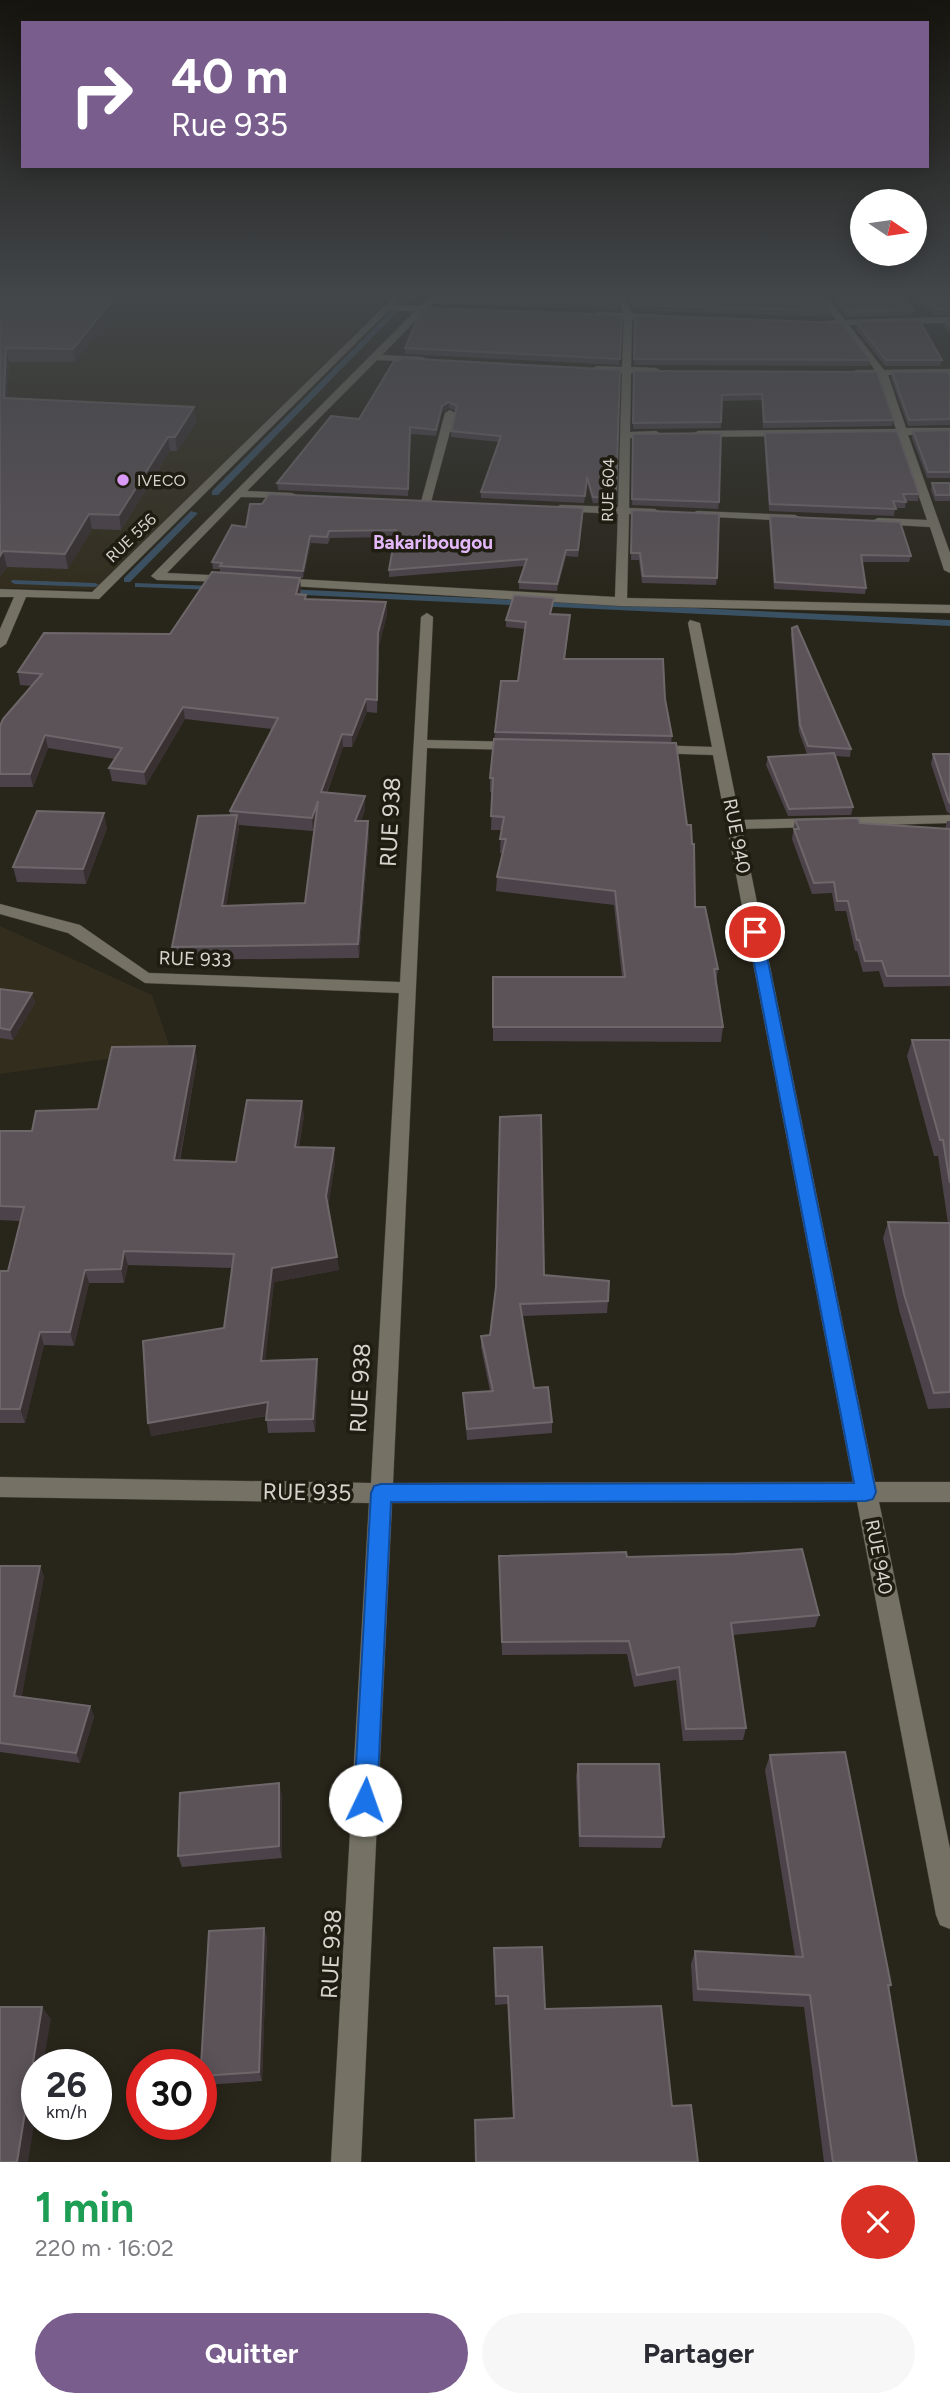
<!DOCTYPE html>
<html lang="fr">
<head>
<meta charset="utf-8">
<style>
  :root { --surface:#fff; --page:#f7f7f7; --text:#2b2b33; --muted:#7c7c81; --accent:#795d8c }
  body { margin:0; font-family:Figtree,sans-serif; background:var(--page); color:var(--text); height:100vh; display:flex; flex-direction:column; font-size:26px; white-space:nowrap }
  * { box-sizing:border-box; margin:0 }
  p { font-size:23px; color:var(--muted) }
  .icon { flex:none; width:38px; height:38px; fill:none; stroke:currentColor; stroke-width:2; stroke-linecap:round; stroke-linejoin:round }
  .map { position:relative; height:2162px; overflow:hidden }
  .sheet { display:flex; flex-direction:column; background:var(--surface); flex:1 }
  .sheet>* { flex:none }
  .top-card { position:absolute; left:21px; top:21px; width:908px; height:147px; border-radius:0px; box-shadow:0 4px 18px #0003; background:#795d8c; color:#fff; overflow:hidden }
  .needle { width:46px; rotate:103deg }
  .tools { position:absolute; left:850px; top:189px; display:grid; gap:14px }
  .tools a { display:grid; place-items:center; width:77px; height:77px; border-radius:50%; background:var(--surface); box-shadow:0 4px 18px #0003; font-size:35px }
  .speed { position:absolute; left:21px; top:2049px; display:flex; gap:14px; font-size:35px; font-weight:700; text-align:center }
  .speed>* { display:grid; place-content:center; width:91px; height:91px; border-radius:50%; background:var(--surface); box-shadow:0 4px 18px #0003; line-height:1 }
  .speed small { font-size:18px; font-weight:400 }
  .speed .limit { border:10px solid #d22; background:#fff; color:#111 }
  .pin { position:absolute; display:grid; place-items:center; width:60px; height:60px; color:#fff; margin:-30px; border:4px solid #fff; border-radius:50%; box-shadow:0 2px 7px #0007 }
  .me { position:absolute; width:77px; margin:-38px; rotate:3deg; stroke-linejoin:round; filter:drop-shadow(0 0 5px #0008) }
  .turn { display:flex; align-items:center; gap:24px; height:147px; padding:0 35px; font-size:32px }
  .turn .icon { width:91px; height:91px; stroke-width:2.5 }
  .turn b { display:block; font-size:49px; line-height:60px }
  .round { display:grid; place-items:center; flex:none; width:74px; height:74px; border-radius:37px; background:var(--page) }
  .headline { display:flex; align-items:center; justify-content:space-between; height:119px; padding:0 35px }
  h1 { font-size:42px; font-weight:700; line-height:52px; color:#1e9e55 }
  .button { display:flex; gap:14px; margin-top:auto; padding:14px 35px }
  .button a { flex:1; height:80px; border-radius:42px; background:var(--accent); color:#fff; font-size:28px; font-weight:700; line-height:80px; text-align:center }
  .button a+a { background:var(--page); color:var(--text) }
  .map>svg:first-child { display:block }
</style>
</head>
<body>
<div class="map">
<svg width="950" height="2162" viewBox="0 0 950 2162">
  <rect width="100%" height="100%" fill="#28251a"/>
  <path fill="#322d1d" d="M0,296H392L96,590L0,588Z
    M0,926L152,995L171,1050L0,1074Z"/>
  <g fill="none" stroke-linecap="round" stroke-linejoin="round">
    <path fill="#3a5164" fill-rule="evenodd" d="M406,296H413L218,495H212V491Z
      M191,511L198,513L130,582H124V578Z
      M12,580L95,583L99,585L95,587L15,584L11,582Z
      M135,583L215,586L219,588L215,590L138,587H135Z
      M286,589L950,620V626L283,594L282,592Z"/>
    <defs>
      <path id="street" d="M395,296L399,299L394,305L420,306L430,296H439L429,307L451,310L447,313L425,311L382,355L422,357L425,358V362L377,360L247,491L291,493L295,494V498L241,497L167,573L230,576L236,580L234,582L157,580L151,576L415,311L389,310L99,599L26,597L6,644L0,648V629L14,597H0V589L92,592Z
        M618,296H626L632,314H657L661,317L657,320L632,319L631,367L656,368L661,371L656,374L631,373L630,432L656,431L661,434L656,437L630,438L629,508L655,509L660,512L655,515L629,514L627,598L950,605V613L621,606L275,585L273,582L279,578L615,597L618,514L560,511L555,508L560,505L618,507L622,373L597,372L592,369L597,366L622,367L624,319L597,318L593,315L597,312L623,313Z
        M818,296H827L845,320L950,317V323L849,325L884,370L950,369V375H888L906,428H950V434L908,435L950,553V573L944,570L930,527L878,524L872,521L878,518L927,520L898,435L698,437L693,434L698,431L896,429L878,376H856L851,373L856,370H875L840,325L818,326L814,323L836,320Z
        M450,410L455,413L431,502L422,504L421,502L445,413Z
        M697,511L795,515L801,518L795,521L693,516L691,514Z
        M427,613L433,617L427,740L517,742L524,746L517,750L427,748L393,1483L853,1482L713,755L653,753L646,749L653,745L712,747L688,623L690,620L700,623L740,820L950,815V823L742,829L875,1482H950V1502H879L950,1849V1929L940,1925L936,1915L857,1502L392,1503L361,2162H331L369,1503L0,1497V1477L371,1483L399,993L145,983L68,933L0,914V904L80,925L149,973L400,982L421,617Z"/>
    </defs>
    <use href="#street" stroke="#444139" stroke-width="1"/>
    <use href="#street" fill="#757265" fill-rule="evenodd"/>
  </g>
  <path fill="#4c434a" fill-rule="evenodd" d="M0,296H128L75,362H9L7,398L194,407L196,422L177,451H170L121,530L92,529L68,569L7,567L0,576Z
    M627,296H821L831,311V317L633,310Z
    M829,296H905L913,310L912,315L846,317Z
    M915,296H950V315H933Z
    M436,298L620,304L619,310L436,304Z
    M622,315L619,365L405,354V348Z
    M635,315L870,360L869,366L634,365Z
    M950,319V333L943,326L944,320Z
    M856,322L942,360L940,366H885L855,328Z
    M394,361L620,370L615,504L593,503L587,483L584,503L481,498V492L499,442L451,437V431L456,411L449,408L442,412L436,436L411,434L408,496L278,490L277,483L359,419Z
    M634,371L877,372L894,420L892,426L763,428L762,400L722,401L721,428L633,429Z
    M892,372L950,375V425L908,426L891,378Z
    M950,430V478H927L912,438L913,431Z
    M765,433L919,494L918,501H906L905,508H895L894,516L769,511L764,439Z
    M633,434L719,502L718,509L632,505Z
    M932,483H950V501H935L931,490Z
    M632,510L717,578L716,585L642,583L639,560H631Z
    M583,515L578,557L566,556L557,591L519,589V582L524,566L389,577V570L394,537L330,538L328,544L311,543L303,578L294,577L301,589L300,595L307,599L386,602L387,614L379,646L377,713L367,712L352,747H343L327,793L365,809L361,821L369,834L359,958L174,960L172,947L230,815V811L272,729L185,719L146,785L112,781L109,768L115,759L48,748L33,787H0V726L32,686L20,685L18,672L170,634L220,573V569H213L212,562L246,527ZM239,825L313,831L315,826L305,903L226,906L239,828Z
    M770,516L911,556L909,562H862L866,588L865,594L774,589L769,523Z
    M554,598L551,614L570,615L565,659L665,699L672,736L671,743L687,825L692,844L695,907L718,969L716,982L723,1027L721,1042L493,1041V977H622L614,905L496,891L497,877L503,853H500L501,830H491L492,792H490V778L495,732L518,681L525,629L506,627V620Z
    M792,628L851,749L850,757L835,756L853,807L851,815L788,816L766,765L768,757L816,754H807L799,732L791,635Z
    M933,754H950V814L947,812L931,764Z
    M795,820L945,829L947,821H950V986L884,987L879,971L863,972L857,951H855L846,911H835L832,893L812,894L792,839Z
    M107,828L86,884L17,882L13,867Z
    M0,989L32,993L35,1003L13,1040L0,1038Z
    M912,1040H950V1408L928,1409L899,1310L883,1238L888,1222L948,1223L938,1156H934L907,1056Z
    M197,1060L180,1161L236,1162L304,1115L299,1147L335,1162L328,1207L339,1270L274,1282L265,1360L317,1359L318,1373L315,1432L268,1433L266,1416L151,1436L224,1328L232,1268L128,1265L124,1283H89L74,1346L44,1345L25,1423H0V1271H8L20,1221L0,1220V1131H32L98,1109Z
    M544,1275L608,1301L607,1313L522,1316L534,1388L552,1422V1433L467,1440L463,1393L490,1391L481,1347V1336L490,1335Z
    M499,1556L627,1557L819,1615L815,1627L733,1635L746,1728L743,1740L683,1741L676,1680L634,1687L627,1654L502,1655Z
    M0,1566H40L44,1577L21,1697L90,1706L94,1717L80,1763L0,1752Z
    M770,1755L891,1985L889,1989L917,2162H824L804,2007L693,2001L691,1964L695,1951L795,1956L765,1770Z
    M578,1764L664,1837L661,1848L579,1847L576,1776Z
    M282,1795V1858L182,1867L178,1856Z
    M264,1928L267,1938L262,2081L205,2085L201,2078V2065Z
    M494,1948L545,2009L661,2006L513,2119L508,2004L495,2005Z"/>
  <path fill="#383031" d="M116,296H128L75,362L73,349Z
    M6,348L9,362L7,412L4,398Z
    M449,402V408L442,412L436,436V430L442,406Z
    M194,407L196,422L177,451L175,437Z
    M168,437L170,451L121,530L119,515Z
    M89,514L92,529L68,569L65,554Z
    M310,536L311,543L303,578V571Z
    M566,550V556L557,591V584Z
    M3,551L7,567L0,576V556Z
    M300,578L301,589L297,606L296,594Z
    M386,602L387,614L379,646L377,713L378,633Z
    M366,699L367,712L352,747V735Z
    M183,707L185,719L146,785L144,772Z
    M342,734L343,747L322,805L321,792Z
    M45,735L48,748L33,787L30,774Z
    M365,796V809L356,834L355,821Z
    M318,801L319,814L313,831L312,818Z
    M104,813L107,828L86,884L83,869Z
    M237,815L239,828L224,919L222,906Z
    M368,821L369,834L359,958L358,944Z
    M32,993L35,1003L13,1040L10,1030Z
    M195,1046L197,1060L177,1174L174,1160Z
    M302,1101L304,1115L297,1161L295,1147Z
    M334,1148L335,1162L328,1210L326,1196Z
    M124,1251L128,1265L124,1283L121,1269Z
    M337,1257L339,1270L274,1282L264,1374L261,1361L272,1268Z
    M85,1270L89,1283L74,1346L70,1332Z
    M40,1332L44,1345L25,1423L20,1409Z
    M317,1359L318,1373L315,1432L313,1419Z
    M268,1402L270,1415L151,1436L148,1423Z
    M40,1566L44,1577L20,1707L14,1696Z
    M90,1706L94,1717L80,1763L76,1753Z
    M279,1783L282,1795V1858L279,1846Z
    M264,1928L267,1938L262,2081L259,2072Z
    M42,2007L51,2019L43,2065H37V2107L28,2162H17Z"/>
  <path fill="#5b5358" stroke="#6e676a" stroke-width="2" d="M0,296H116L73,349L6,348L4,398L194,407L175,437H168L119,515L89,514L65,554L3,551L0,556Z
    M437,296H618L620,304L436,298Z
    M630,296H821L831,311L633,305Z
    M835,296H905L913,310L847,312Z
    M922,296H950V309H934Z
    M426,308L622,315L620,359L405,348L419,315Z
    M635,315L841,323L870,360L634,359Z
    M950,319V326L944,320Z
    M919,320L942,360H886L856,322Z
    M400,358L620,370L616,498L593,497L587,477L585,496L481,492L501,436L451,431L457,406L449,402L442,406L436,430L410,427L408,489L277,483L331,416L359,419L394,361H399Z
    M634,371L877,372L894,420L764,422L762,394L722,395L721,422L633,423Z
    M892,372H948L950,375V419L909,420Z
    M950,430V472H928L913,431Z
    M897,431L919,494H903L906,502L893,501L896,509L770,504L765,433Z
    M721,433L719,502L632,499L633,434Z
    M932,483H950V495H936Z
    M269,494L583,508L578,550H566L557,584L519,582L527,559L389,570L396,530L329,531L327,537L310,536L303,571L220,566L222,563L212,562L232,525L246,527L250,504H262Z
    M632,510L719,514L717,578L643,576L640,553H631Z
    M770,516L900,522L911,556L861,555L866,588L775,582Z
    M212,572L300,578L296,594L306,595L305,599L386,602L378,633L377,700L366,699L352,735L342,734L321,792L365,796L355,821H368L358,944L172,947L198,816L237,815L222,906L305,903L318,801L312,818L230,811L278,718L183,707L144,772L109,768L122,748L45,735L30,774H0V726L3,719L42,674L18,672L44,633L170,634Z
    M514,595L554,598L550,614L570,615L564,659H663L665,699L672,736L495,732L501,681H518L526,622L506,620Z
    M797,626L851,749L808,746L800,725L792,628Z
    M494,739L676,743L687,825H691L692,844H694L695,907H705L718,969H714L723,1027H493V977H625L615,891L497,877L506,839H500L504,817L491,816L493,778H490Z
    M834,753L853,807L789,809L768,757Z
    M933,754H950V803L949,802Z
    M37,811L104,813L83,869L13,867Z
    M858,818L860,823L950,829V976H887L882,961H865L859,940H857L848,901H837L834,882L814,883L794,829H799L795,820Z
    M0,989L32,993L10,1030L0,1028Z
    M912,1040H950V1183L943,1140H940Z
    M195,1046L174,1160L236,1162L247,1100L302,1101L295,1147L334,1148L326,1196L337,1257L272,1268L261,1361L317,1359L313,1419L266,1420L268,1402L148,1423L143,1341L224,1328L234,1254L124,1251L121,1269L85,1270L70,1332H40L20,1409H0V1271H8L24,1207L0,1206V1131H32L36,1111L98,1109L112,1047Z
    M541,1115L544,1275L609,1281L608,1301L520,1304L534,1388L548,1387L552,1422L467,1429L463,1393L493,1391L481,1336L490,1335L496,1287L500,1117Z
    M888,1222L950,1223V1392L934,1393L904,1294Z
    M802,1549L819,1615L731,1623L746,1728L686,1729L679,1667L637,1675L629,1641L502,1642L499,1556L626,1552L627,1557L735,1554Z
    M0,1566H40L14,1696L90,1706L76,1753L0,1743Z
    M845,1752L891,1985H888L917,2162H833L810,1995L698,1989L695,1951L803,1957L770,1755Z
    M578,1764H659L664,1837L580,1836Z
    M279,1783V1846L178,1856L180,1793Z
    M264,1928L259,2072L201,2076V2065L209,1931Z
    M542,1947L545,2009L661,2006L672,2106L691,2105L698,2162H476L475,2120L514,2118L508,1996H496L494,1948Z
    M0,2007H42L17,2162H0Z"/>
  <linearGradient id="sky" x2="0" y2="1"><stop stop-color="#16140e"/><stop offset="0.49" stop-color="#424649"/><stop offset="1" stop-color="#424649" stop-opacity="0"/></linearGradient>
  <rect width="950" height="599" fill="url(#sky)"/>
  <path fill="#1a73e8" stroke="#114b97" stroke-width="2" d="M755,927L762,932L876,1492L873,1499L866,1501L391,1502L377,1800L373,1808L365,1811L357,1808L354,1800L371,1493L374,1486L381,1484L854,1483L748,932Z"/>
  <circle fill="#d99af8" stroke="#1f1c11" stroke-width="2.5" cx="123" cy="480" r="7"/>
  <g text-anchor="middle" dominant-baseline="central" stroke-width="7" stroke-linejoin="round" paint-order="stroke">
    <g font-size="16" fill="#d6d4cd" stroke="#1f1c11" text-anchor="start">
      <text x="137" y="480">IVECO</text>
    </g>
    <g font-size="16" fill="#d6d4cd" stroke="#1f1c11">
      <text transform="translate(608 490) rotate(-89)">RUE 604</text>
      <text transform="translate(131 538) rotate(-44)">RUE 556</text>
    </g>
    <g font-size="19" font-weight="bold" fill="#e3b8f9" stroke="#1f1c11">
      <text x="433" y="542">Bakaribougou</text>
    </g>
    <g font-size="19" fill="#d6d4cd" stroke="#1f1c11">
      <text transform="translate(737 836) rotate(79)">RUE 940</text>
      <text transform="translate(195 959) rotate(2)">RUE 933</text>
      <text transform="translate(879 1557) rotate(79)">RUE 940</text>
    </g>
    <g font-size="23" fill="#d6d4cd" stroke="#1f1c11">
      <text transform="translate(390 822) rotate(-87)">RUE 938</text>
      <text transform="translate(360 1388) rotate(-87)">RUE 938</text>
      <text transform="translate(307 1492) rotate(1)">RUE 935</text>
      <text transform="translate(331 1954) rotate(-87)">RUE 938</text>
    </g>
  </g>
</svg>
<div class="tools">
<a><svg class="needle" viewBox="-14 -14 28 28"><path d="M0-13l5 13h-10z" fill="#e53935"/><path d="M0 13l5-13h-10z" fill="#7c7c81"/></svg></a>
</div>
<div class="speed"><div>26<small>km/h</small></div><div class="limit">30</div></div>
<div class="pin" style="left:755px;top:932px;background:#d93025"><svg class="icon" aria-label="arrive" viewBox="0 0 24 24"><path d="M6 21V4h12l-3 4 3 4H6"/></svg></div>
<svg class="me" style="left:365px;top:1800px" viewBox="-20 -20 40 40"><circle r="19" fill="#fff"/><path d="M0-13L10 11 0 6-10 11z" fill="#1a73e8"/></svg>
<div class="top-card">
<div class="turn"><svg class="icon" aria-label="right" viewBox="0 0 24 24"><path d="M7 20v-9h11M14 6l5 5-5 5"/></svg><div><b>40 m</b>Rue 935</div></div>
</div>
</div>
<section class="sheet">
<div class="headline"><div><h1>1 min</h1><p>220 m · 16:02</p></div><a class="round" style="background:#d93025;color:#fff"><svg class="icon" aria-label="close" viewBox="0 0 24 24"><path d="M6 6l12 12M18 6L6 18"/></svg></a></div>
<div class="button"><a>Quitter</a><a>Partager</a></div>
</section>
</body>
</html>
